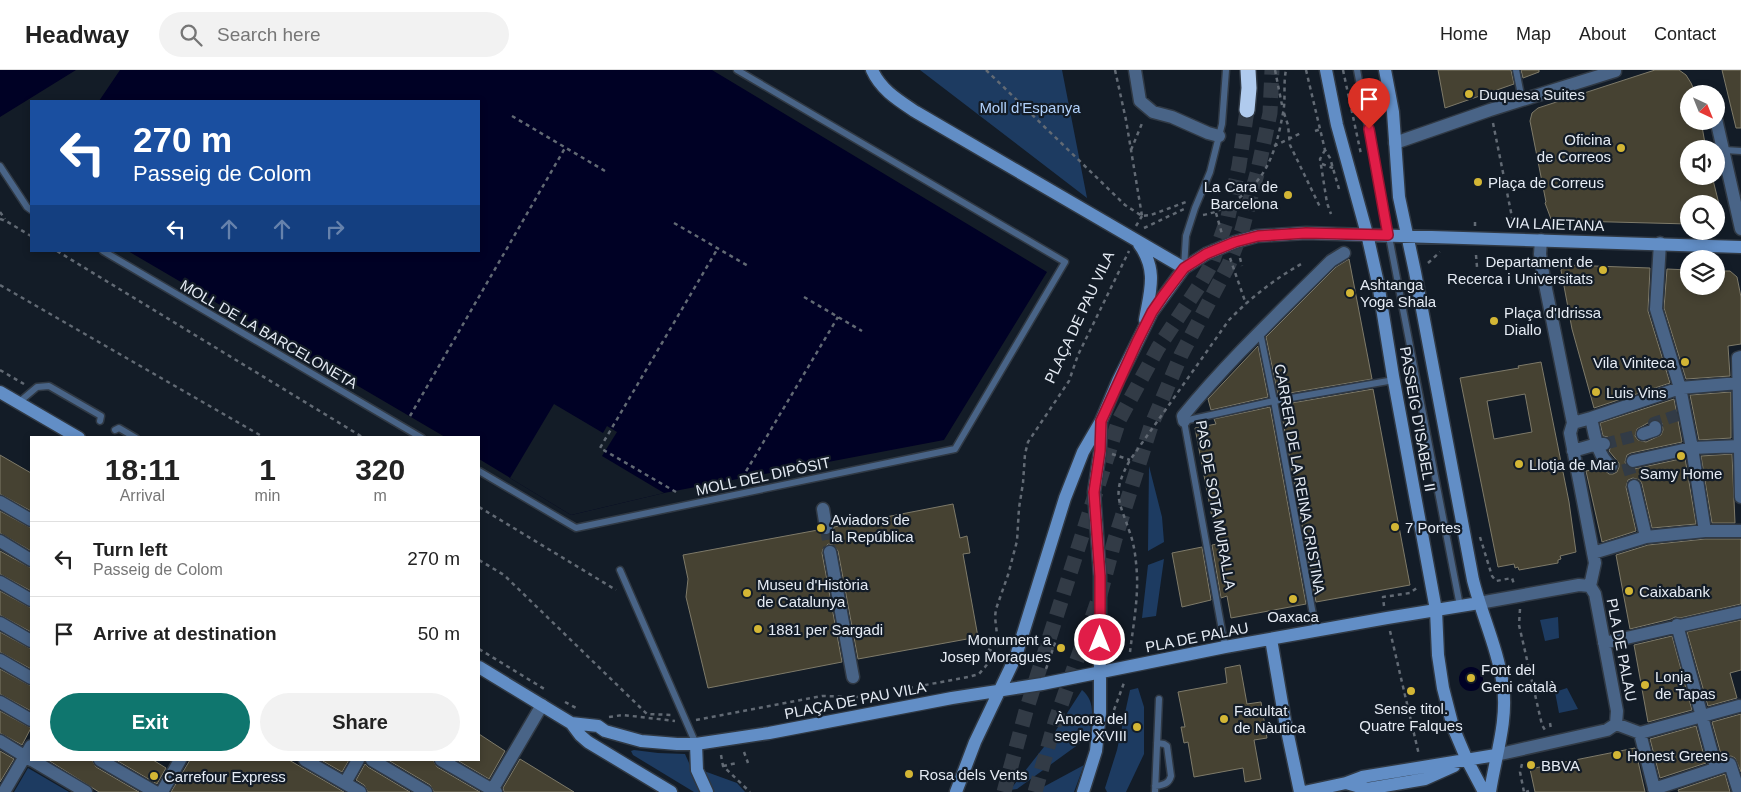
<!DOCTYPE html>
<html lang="en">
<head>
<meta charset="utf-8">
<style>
  :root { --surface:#fff; --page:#f2f2f2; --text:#222; --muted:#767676; --line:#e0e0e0; --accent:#0f766e }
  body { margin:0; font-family:Arial,sans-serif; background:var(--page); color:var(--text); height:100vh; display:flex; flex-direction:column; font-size:19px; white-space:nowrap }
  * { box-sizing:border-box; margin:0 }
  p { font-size:16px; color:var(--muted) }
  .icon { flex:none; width:28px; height:28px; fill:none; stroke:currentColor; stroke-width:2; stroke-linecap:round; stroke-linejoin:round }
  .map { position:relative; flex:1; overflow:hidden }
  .panel { position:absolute; left:30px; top:366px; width:450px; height:325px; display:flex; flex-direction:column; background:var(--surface); border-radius:0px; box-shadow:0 2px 8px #0003 }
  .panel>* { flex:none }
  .banner { position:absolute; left:30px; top:30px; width:450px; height:152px; border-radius:0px; box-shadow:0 2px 8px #0003; background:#1a4fa0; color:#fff; overflow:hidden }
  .needle { width:32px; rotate:137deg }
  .buttons { position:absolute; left:1680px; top:15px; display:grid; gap:10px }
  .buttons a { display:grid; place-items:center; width:45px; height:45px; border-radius:50%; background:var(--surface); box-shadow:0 2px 8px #0003; font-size:25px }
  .pin { position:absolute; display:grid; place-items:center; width:42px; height:42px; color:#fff; margin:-51px -21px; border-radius:50% 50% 50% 0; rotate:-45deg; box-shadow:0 0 5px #0007 }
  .pin .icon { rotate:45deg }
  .me { position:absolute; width:55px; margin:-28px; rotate:0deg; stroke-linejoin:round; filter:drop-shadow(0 0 4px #0008) }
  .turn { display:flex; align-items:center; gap:18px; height:105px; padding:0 20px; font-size:22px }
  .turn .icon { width:65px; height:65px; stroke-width:2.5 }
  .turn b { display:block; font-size:35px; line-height:42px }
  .lanes { display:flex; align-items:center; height:48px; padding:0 20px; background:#0003; justify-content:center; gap:25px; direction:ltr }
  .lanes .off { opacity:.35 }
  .eta { display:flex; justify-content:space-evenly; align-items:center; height:85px; text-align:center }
  .eta b { font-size:30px; font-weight:700; line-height:35px }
  .cta { display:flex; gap:10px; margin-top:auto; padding:10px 20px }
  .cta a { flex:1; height:58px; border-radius:30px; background:var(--accent); color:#fff; font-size:20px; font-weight:700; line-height:58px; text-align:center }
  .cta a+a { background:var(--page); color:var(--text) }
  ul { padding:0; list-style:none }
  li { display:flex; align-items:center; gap:15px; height:75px; padding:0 20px; border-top:1px solid var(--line) }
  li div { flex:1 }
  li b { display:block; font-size:19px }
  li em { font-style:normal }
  header { display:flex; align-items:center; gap:30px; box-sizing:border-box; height:70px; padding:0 25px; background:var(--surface); border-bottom:1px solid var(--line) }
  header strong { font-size:24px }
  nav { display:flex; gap:28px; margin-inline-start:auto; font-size:18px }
  .search { width:350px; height:45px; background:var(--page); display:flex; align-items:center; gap:12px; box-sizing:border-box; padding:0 18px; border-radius:28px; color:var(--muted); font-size:19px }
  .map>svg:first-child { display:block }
</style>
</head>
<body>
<header>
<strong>Headway</strong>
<div class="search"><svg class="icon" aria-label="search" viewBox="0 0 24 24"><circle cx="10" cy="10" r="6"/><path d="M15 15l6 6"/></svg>Search here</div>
<nav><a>Home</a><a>Map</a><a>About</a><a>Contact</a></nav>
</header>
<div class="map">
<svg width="1741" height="722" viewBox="0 0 1741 722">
  <rect width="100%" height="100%" fill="#131c27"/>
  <path fill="#1d3b61" d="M920,0H1062L1087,128Z
    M1149,396L1162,447L1164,472L1148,481Z
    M1164,489L1156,546L1142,548L1148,495Z
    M1558,547L1559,568L1545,571L1540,550Z
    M1138,618L1144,637V684L1126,722H1107L1105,718L1117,680L1130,620Z
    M1567,618L1578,639L1559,643L1555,622Z
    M1082,620C1097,633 1091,648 1090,666L1017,719L1010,720L1051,668Z
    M634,680L658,683L685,684L702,722H694L633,685L631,681Z
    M1084,695L1074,722H1034Z
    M28,698L69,722H14Z
    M704,701L737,713L745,722H713Z"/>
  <path fill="#000125" d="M0,0H76L0,47Z
    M120,0H712L1047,202L944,370L664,423L571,445L479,389V368L445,367L128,181H479V31H99Z
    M1459 609a12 12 0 1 1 24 0a12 12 0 1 1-24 0Z"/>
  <path fill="#131c27" d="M554,334L603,363L607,356L617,362L602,386L664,423L571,445L510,408Z"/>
  <path fill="#464232" stroke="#7e7a69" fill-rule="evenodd" d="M1438,0H1511L1514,14L1445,38Z
    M1521,0H1539V2L1523,8Z
    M1655,0H1679L1686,5L1691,13L1696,24H1689V51H1701L1706,79H1689V106H1712L1719,134H1689V154L1574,151L1573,152L1567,150L1557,152L1551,149L1545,133L1546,132L1530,51L1532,43L1538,38Z
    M1722,0H1741V58H1736Z
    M1349,189L1372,309L1278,325L1266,267L1336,197Z
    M1567,195L1650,198L1648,241L1670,313L1594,338L1572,259L1561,200Z
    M1667,199L1689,200V216H1716V201H1730L1737,207L1741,227V274L1728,276L1730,306L1686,309L1664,238Z
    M1258,276L1268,327L1211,340L1208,329Z
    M1541,292L1569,432L1576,482L1560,486L1561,489L1558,490V493L1519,500L1518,497L1515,498L1514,494L1498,497L1460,308L1519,298L1518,296ZM1525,324L1532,362L1494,369L1487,331Z
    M1373,319L1410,515L1316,532L1280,335Z
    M1731,322V368L1699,370L1690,325Z
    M1674,329L1682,372L1631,383L1627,385L1625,392L1627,397L1634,399L1685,388L1696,454L1652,458L1642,414L1640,410L1633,408L1628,410L1626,417L1636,461L1602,472L1586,401L1602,398L1609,404H1613L1617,402L1619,397V393L1609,381L1612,374L1611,370L1608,367L1603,366L1600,353ZM1655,349L1662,353L1663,360L1661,365L1646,372L1638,370L1635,366L1637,359Z
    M1270,337L1306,534L1231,548L1227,526L1221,528L1212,475L1217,474L1195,358L1216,354L1214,349Z
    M1732,384L1735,453H1712L1701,386Z
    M0,385L31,403V441L0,424Z
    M953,434L960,468L967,466L970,483L963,484L978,567L858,589L838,481L833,475L828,474L823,479L822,483L842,592L708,618L686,527L688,509L683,485L818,460L823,465L828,466L833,461L834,457Z
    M0,441L31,458V481L0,463Z
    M1705,469H1741V534L1680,548L1675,547L1671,549L1630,559L1616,485L1648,475Z
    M1202,477L1211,530L1182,537L1172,483Z
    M0,481L31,498V521L0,504Z
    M0,521L31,538V562L0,545Z
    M1741,550V600L1730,603L1737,628L1708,636L1687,562Z
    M0,562L31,579V599L0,582Z
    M1672,566L1692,640L1648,652L1634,575Z
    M1240,595L1247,634L1261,632L1267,668L1254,670L1261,709L1245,712L1243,698L1194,707L1188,672L1184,673L1181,657H1185L1178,622L1227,613L1225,598Z
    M0,599L31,616V641L0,624Z
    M0,641L31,658L22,675L0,663Z
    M1741,644V702L1735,688L1731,686L1722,688L1712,652Z
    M1696,656L1706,693L1660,708L1650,669Z
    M479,664L505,681L489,709L457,690H479Z
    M1635,678L1645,722H1535L1530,699Z
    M0,681L14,689L0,712Z
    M520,689L574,722H504L503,718Z
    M48,690H92L96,697L139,722H99Z
    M116,690H153L166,698L157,714Z
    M190,690H289L344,722H171Z
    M321,690H349L342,702Z
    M388,690H433L437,697L480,722H434L430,715Z
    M365,694L368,697L410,722H368L364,715L356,710Z
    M1725,704L1730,722H1679L1678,720Z"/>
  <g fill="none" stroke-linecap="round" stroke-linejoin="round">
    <path stroke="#323b46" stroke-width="12" stroke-dasharray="12 6" stroke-linecap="butt" d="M1709,19L1710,24
      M1655,357L1654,353L1678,345
      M1604,374L1643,364
      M1627,393L1634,416
      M826,458L830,482"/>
    <path stroke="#323b46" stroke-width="15" stroke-dasharray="15 8" stroke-linecap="butt" d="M1004,722L1026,641L1119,350L1158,278L1199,216L1212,193L1228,147L1239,96L1247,40
      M1035,722L1056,649L1100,525L1115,469L1151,356L1181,285L1229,194L1242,160L1258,100L1270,43L1272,0"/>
    <defs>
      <path id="lane" d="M1357,0L1460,536
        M1516,0L1522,30
        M1724,80L1741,81
        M0,96L27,137L31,140
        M103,181L422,368
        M1184,198L1186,166L1195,138L1210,102L1222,54L1226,0
        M1260,262L1274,331L1316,561
        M18,333L37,317L49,316L101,346L100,351
        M115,360L119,358L136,368
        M479,401L576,458L955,379L1065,192L737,0
        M620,500L696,674
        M1225,577L1184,351L1274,331L1394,310
        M1155,716C1163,715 1169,714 1171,706L1167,676L1164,674L1157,673
        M1155,722L1159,629"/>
      <path id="street" d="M1135,0L1140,31L1153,42L1172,47L1208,63L1219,66
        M1716,49L1741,159
        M1395,73L1490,40L1615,1V0
        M1541,170L1540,184L1544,209L1573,353L1570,363L1595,493L1590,516
        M1660,173L1656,239L1680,318L1692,378L1705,461
        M1741,287L1738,288L1741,427
        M1591,348C1595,365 1597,386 1611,396
        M1184,351L1183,346C1228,291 1280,242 1331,191L1344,183
        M1573,353L1591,348L1680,318L1739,313
        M1643,364L1655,360V357
        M1573,381L1597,374H1604
        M1633,391L1692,378L1740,376
        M1634,416L1646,467
        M0,432L31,450
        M823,439L826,458
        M0,471L31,490
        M830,482L853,607
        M1593,483L1646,467L1705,461H1741
        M0,512L31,530
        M1479,533L1579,515L1590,516L1595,524L1617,641L1616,654L1607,660L1496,685
        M0,553L31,571
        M1677,555L1716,698
        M1604,573L1741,542
        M0,590L31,608
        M0,632L31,650
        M1616,654L1640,663L1655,722
        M1640,663L1739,636
        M0,671L31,690
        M32,690L86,722
        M100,690L155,722
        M305,690L360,722
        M372,690L426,722
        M441,690L496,722
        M345,713L358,690
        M1654,719L1730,694L1739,722
        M4,722L31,676
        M162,722L180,690
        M491,722L542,635"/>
      <path id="secondary" d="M872,0C881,20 898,30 916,42L1184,198
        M1326,0L1337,55L1367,164L1378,213L1393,306L1436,540L1438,585L1443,618L1453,657L1467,690L1484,722
        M1385,0L1393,42L1399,127L1415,202L1473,510C1482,546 1498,579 1503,616C1508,651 1495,688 1490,722
        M1139,174C1158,200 1150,221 1145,250
        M0,322L79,368
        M1271,569L1285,651L1300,722
        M479,597L571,653L580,665L588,672L671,722
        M571,653L598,656L605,661L641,671L677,674H696L769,663L952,628L1042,614L1225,577L1387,548L1479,533
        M696,674L697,700L707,722
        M1346,713L1367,719L1425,709L1454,696
        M956,722L975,672L1016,586L1065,428L1083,382L1101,351L1118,311L1152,242L1184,198L1206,184L1235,172L1257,166L1306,163L1741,177
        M1083,722L1096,681L1100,643V506L1094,422L1100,381L1101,351
        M1304,722L1346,713L1362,707L1496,685"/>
      <path id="highway" d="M1247,40L1249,18L1248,0"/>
    </defs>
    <use href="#lane" stroke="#303944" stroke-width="9"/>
    <use href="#street" stroke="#303944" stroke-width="15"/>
    <use href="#secondary" stroke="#303944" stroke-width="15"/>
    <use href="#highway" stroke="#303944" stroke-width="18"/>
    <path stroke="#626a74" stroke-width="2.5" stroke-dasharray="4 4" stroke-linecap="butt" d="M986,0L1125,135L1142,146L1151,145L1186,132
      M1115,0L1126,50L1142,146
      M1275,0L1282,35
      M1306,0L1325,80L1330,88L1339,119
      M1343,0L1361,84
      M1284,43L1288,55L1290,75L1320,137
      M512,46L605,101
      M1493,53L1513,152
      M1315,61L1321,59
      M1274,76L1301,63
      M1131,80L1143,51
      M1325,80L1320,89L1327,133L1331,144
      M1322,94L1333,98
      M0,142L5,149
      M1216,143L1222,164
      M1203,145C1214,143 1222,139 1231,133C1267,112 1276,81 1283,43C1286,29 1283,14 1286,0
      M0,149L6,151L31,166
      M674,153L750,197
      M1136,156L1142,146
      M1475,156V149
      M1144,158L1184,139
      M57,181L364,368
      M1476,185L1477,197
      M1230,188L1246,234
      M1240,188L1242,196
      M1428,193L1440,182
      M0,215L265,368
      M804,227L862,261
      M0,300L24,314
      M410,346L565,78
      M1112,384L1130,390
      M742,408L838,247
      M676,422L600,378L718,178
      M479,437L616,520
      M1480,467L1492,506L1496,511L1512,508L1514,514
      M479,490L504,505L647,644L672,645
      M1384,536L1383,527L1410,523L1418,517
      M1520,539L1519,555L1542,655L1545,660
      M1390,561L1419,685
      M479,579L546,620
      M988,579L1001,586
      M1130,582C1133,557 1138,531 1137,505C1136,491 1135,477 1130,463C1119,430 1111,424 1130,390L1229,250C1250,228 1276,208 1303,193
      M1046,599L1056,570
      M565,632L578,639
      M1114,640L1125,610
      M609,647L623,645L675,651
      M696,650L822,626L861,627L968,607L979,604L985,597L991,589L998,573L995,547L996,539L1008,505L1017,471L1019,438L1023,413L1025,384L1028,372L1069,311L1078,285L1129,181
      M1550,653L1551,659
      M744,682L748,693
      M721,685L723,696L750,722
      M1522,694L1520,702L1524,722
      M723,696L737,693
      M1526,722L1529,721"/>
    <use href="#lane" stroke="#496487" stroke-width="6"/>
    <use href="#street" stroke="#496487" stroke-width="12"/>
    <use href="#secondary" stroke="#628ec6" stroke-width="12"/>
    <use href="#highway" stroke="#b0cbee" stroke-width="15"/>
  </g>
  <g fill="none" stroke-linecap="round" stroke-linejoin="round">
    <defs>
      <path id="route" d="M1100,570V506L1094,422L1100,381L1101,351L1137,272L1152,242L1163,226L1184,198L1206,184L1235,172L1258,166L1306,163L1388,165L1369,59"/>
    </defs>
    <use href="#route" stroke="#92132f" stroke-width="12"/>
    <use href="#route" stroke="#e11d48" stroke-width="9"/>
  </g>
  <g fill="#d3b635" stroke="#131c27" stroke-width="2">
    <circle cx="1469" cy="24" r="5"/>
    <circle cx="1621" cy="78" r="5"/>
    <circle cx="1478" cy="112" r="5"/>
    <circle cx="1288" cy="125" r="5"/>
    <circle cx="1603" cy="200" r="5"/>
    <circle cx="1350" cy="223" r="5"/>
    <circle cx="1494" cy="251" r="5"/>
    <circle cx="1685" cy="292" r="5"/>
    <circle cx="1596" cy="322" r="5"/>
    <circle cx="1681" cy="386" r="5"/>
    <circle cx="1519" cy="394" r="5"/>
    <circle cx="1395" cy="457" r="5"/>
    <circle cx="821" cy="458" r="5"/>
    <circle cx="1629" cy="521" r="5"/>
    <circle cx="747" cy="523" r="5"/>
    <circle cx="1293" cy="529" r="5"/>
    <circle cx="758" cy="559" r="5"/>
    <circle cx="1061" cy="578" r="5"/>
    <circle cx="1471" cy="608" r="5"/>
    <circle cx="1645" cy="615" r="5"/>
    <circle cx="1411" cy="621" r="5"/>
    <circle cx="1224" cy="649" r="5"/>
    <circle cx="1137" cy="657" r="5"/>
    <circle cx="1617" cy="685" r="5"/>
    <circle cx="1531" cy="695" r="5"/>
    <circle cx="909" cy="704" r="5"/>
    <circle cx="154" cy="706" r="5"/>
  </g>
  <g text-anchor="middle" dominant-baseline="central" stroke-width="4.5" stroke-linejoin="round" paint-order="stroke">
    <g font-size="15" fill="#e5ebf4" stroke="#131c27" text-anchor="start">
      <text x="1479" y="24">Duquesa Suites</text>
      <text x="1611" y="69" text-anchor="end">Oficina<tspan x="1611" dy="17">de Correos</tspan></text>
      <text x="1488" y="112">Plaça de Correus</text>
      <text x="1278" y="116" text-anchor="end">La Cara de<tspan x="1278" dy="17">Barcelona</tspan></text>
      <text x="1593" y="191" text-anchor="end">Departament de<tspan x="1593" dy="17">Recerca i Universitats</tspan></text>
      <text x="1360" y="214">Ashtanga<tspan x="1360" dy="17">Yoga Shala</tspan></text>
      <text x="1504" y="242">Plaça d'Idrissa<tspan x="1504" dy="17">Diallo</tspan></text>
      <text x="1675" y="292" text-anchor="end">Vila Viniteca</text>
      <text x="1606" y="322">Luis Vins</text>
      <text x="1529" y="394">Llotja de Mar</text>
      <text x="1681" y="403" text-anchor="middle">Samy Home</text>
      <text x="831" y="449">Aviadors de<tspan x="831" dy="17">la República</tspan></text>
      <text x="1405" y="457">7 Portes</text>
      <text x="757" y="514">Museu d'Història<tspan x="757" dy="17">de Catalunya</tspan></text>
      <text x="1639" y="521">Caixabank</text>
      <text x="1293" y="546" text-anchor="middle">Oaxaca</text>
      <text x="768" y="559">1881 per Sargadi</text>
      <text x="1051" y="569" text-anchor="end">Monument a<tspan x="1051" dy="17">Josep Moragues</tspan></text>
      <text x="1481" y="599">Font del<tspan x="1481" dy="17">Geni català</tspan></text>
      <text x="1655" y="606">Lonja<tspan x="1655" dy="17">de Tapas</tspan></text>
      <text x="1411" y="638" text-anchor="middle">Sense titol.<tspan x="1411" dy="17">Quatre Falques</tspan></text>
      <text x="1234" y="640">Facultat<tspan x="1234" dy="17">de Nàutica</tspan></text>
      <text x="1127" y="648" text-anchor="end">Àncora del<tspan x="1127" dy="17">segle XVIII</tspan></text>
      <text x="1627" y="685">Honest Greens</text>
      <text x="1541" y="695">BBVA</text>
      <text x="919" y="704">Rosa dels Vents</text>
      <text x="164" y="706">Carrefour Express</text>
    </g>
    <g font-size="15" fill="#b1d1fb" stroke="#131c27">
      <text x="1030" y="37">Moll d'Espanya</text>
    </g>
    <g font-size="15" fill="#e5ebf4" stroke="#131c27">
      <text transform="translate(1555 154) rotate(2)">VIA LAIETANA</text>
      <text transform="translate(1079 247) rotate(-65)">PLAÇA DE PAU VILA</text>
      <text transform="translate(269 264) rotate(30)">MOLL DE LA BARCELONETA</text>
      <text transform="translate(1418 349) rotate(80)">PASSEIG D'ISABEL II</text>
      <text transform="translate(763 406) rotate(-12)">MOLL DEL DIPÒSIT</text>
      <text transform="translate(1300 409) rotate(80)">CARRER DE LA REINA CRISTINA</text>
      <text transform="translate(1216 435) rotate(80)">PAS DE SOTA MURALLA</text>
      <text transform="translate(1197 567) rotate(-11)">PLA DE PALAU</text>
      <text transform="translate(1622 580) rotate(79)">PLA DE PALAU</text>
      <text transform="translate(855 630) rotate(-11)">PLAÇA DE PAU VILA</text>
    </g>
  </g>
</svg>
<div class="buttons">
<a><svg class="needle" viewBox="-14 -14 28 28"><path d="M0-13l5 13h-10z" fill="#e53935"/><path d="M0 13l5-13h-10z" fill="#767676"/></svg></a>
<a><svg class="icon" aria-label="sound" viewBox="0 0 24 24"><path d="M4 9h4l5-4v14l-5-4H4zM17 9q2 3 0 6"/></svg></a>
<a><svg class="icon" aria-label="search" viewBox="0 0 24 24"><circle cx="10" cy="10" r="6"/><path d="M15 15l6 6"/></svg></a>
<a><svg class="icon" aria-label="layers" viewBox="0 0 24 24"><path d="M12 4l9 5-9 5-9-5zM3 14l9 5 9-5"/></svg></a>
</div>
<div class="pin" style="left:1369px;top:59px;background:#d93025"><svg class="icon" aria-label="arrive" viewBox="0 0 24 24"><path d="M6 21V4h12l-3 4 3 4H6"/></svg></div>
<svg class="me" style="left:1100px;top:570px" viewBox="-20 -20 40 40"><circle r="17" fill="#e11d48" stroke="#fff" stroke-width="3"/><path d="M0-11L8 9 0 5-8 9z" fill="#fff"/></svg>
<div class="banner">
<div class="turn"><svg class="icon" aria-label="left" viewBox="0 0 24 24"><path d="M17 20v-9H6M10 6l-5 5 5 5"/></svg><div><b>270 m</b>Passeig de Colom</div></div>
<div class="lanes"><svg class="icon" aria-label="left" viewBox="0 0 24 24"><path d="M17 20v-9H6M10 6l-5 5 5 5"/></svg><svg class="icon off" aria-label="ahead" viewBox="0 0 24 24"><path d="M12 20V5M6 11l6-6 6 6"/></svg><svg class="icon off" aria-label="ahead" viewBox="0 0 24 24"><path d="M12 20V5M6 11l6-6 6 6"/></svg><svg class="icon off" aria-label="right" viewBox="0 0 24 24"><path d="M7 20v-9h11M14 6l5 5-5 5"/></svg></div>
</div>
<section class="panel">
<div class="eta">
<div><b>18:11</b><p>Arrival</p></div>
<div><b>1</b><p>min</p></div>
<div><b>320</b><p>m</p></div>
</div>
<ul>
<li><svg class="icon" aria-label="left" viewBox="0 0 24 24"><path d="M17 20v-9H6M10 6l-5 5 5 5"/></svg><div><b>Turn left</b><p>Passeig de Colom</p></div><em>270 m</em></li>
<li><svg class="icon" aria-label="arrive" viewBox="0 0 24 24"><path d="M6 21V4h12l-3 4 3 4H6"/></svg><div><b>Arrive at destination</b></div><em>50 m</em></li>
</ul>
<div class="cta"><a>Exit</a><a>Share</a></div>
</section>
</div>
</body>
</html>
